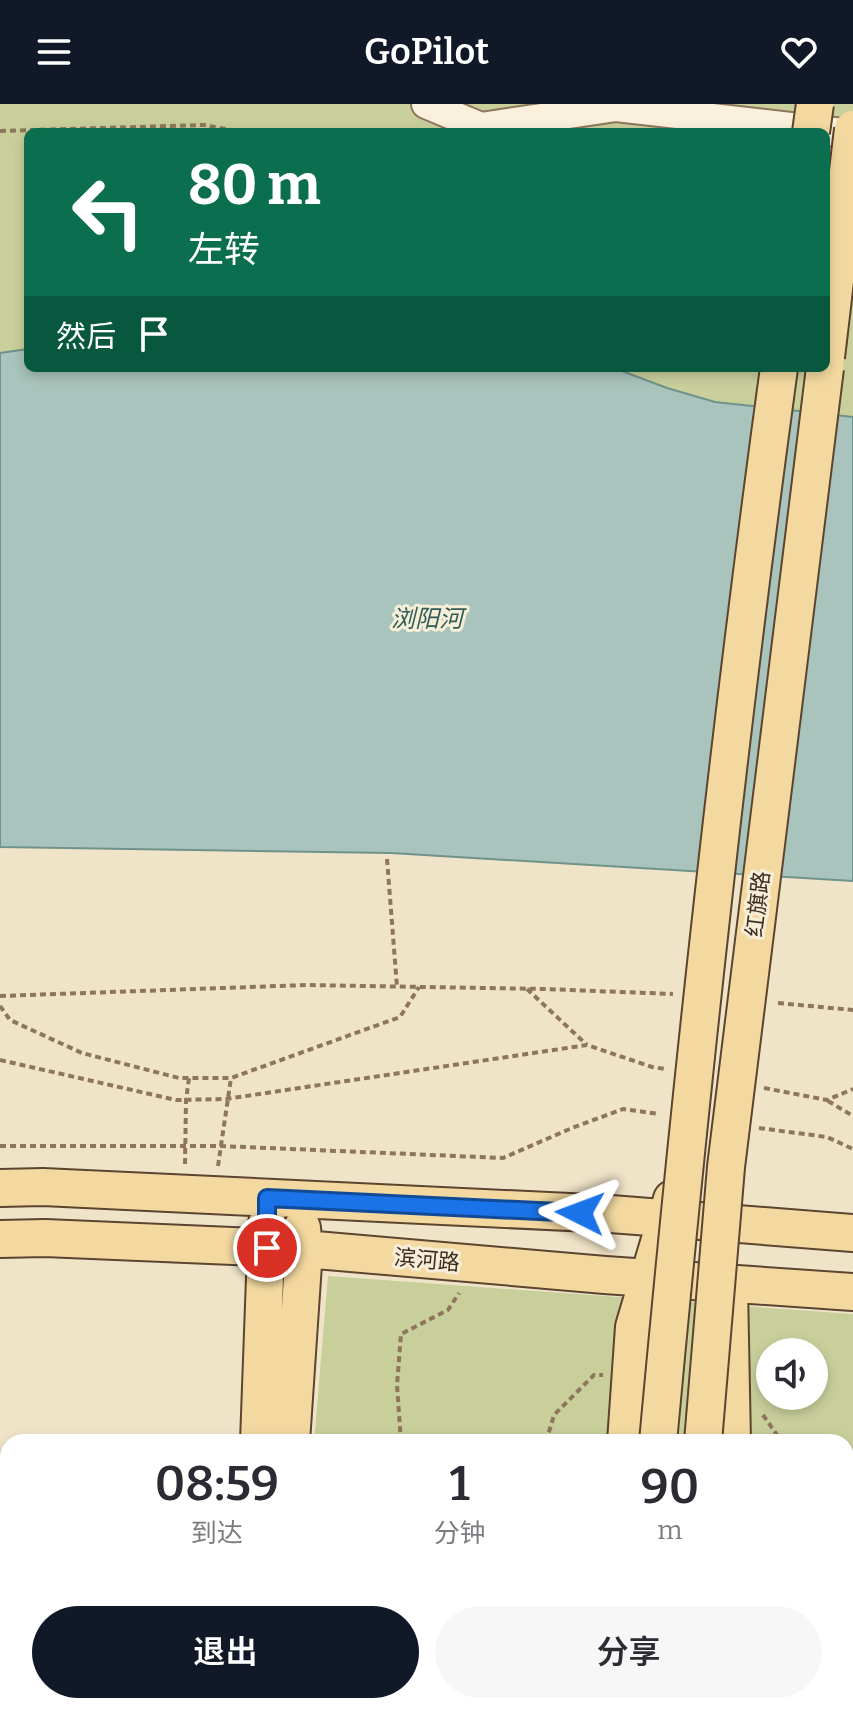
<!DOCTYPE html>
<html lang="zh">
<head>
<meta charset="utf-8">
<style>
  :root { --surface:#fff; --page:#f7f7f7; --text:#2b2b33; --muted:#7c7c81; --accent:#111827 }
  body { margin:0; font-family:Bitter,"Noto Sans SC",serif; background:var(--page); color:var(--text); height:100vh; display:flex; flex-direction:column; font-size:30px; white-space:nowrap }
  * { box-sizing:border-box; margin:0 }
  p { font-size:26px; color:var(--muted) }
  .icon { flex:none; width:44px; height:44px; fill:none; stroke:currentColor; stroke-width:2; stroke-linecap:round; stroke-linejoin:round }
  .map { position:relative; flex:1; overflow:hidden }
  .panel { position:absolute; left:0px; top:1330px; width:854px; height:280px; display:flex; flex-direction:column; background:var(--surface); border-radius:24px 24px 0 0; box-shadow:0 4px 12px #0003 }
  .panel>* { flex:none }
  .hud { position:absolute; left:24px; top:24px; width:806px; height:244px; border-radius:12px; box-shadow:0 4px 12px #0003; background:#0b6e4f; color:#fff; overflow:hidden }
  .fabs { position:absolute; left:756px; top:1234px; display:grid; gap:16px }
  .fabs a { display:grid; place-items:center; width:72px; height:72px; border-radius:50%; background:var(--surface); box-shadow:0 4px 12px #0003; font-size:40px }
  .pin { position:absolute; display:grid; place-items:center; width:68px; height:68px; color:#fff; margin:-34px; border:4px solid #fff; border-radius:50%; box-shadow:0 2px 8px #0007 }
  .me { position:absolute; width:88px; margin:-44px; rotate:273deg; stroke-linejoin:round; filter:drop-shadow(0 0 6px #0008) }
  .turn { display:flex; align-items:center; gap:28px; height:168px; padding:0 32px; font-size:36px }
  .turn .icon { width:104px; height:104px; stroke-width:2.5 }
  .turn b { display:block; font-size:56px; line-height:68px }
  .then { display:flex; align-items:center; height:76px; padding:0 32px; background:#0003; gap:16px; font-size:30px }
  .eta { display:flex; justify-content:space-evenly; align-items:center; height:136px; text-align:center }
  .eta b { font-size:48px; font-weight:600; line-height:56px }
  .action { display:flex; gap:16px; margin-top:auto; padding:16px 32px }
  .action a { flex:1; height:92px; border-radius:48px; background:var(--accent); color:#fff; font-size:32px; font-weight:600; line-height:92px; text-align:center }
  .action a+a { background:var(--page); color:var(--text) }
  header { display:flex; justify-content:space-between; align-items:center; height:104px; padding:0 32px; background:var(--accent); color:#fff; font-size:36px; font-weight:600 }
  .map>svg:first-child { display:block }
</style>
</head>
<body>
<header><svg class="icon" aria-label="menu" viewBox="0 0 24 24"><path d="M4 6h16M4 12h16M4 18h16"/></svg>GoPilot<svg class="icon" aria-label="heart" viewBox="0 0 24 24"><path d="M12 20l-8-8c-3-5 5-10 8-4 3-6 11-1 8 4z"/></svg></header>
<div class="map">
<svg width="853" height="1610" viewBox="0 0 853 1610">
  <rect width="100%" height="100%" fill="#f0e4c8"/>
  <path fill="#c9cf9b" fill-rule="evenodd" d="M0,0H853V313L715,298L667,284L614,264H826V28H28V245L0,249Z
    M328,1172L853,1210V1610H774L767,1602H846V1338H314ZM770,1248H814V1292H770Z
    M343,1602H528L522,1610H348Z"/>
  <path fill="#a9c4bc" stroke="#6f938a" stroke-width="2" d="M28,245V264H614L667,284L715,298L853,313V777L391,749L0,743V249Z"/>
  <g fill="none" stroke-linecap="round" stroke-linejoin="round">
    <defs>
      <path id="minor" d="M426,0L481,23L616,3L853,30"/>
      <path id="major" d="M0,1084L43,1083L611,1110L853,1129
        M0,1135L45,1134L304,1145L605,1171L853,1188
        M729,1184L732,1338
        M259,1338L267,1119
        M291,1338L304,1145L302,1124
        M626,1338L634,1223L672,1095
        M253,1602V1610
        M302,1602L308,1610
        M724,1602L731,1610
        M584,1610L589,1602
        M636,1610V1602
        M685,1610V1602"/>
    </defs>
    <use href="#minor" stroke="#8d765c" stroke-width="32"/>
    <use href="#major" stroke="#5b4430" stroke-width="40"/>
    <path stroke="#8d765c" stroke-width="4" stroke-dasharray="6 4" stroke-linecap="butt" d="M0,27L204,21L242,28
      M387,755L397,883
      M527,885L587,941
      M0,892L307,881L544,885L673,890
      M778,899L853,906
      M0,902L10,916L82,949L179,974H231L400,913L419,883
      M0,956L176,996L226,995L587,941L652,963L665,965
      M764,984L827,996L853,985
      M828,997L853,1012
      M759,1024L827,1033L853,1045
      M0,1042H221L503,1054L572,1024L623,1005L659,1010
      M185,1060L186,996L189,974
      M218,1062L231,974
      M763,1311L782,1338
      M401,1338L397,1281L401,1230L448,1206L459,1189
      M546,1338L554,1311L594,1271H603
      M846,1585L853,1587"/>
    <use href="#minor" stroke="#faf1dc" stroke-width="28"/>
    <use href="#major" stroke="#f3d9a0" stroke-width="36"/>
    <defs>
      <path id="major-bridge" d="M811,28L815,0
        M826,253L853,25
        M658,1338C691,979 730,621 779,264
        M703,1338L726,1063L825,264"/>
    </defs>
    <use href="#major-bridge" stroke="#5b4430" stroke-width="40" stroke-linecap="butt"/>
    <use href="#major-bridge" stroke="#f3d9a0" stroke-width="36"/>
  </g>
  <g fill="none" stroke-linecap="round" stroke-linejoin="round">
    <defs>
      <path id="route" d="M267,1144V1094L580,1109"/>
    </defs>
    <use href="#route" stroke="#114b97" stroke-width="20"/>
    <use href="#route" stroke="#1a73e8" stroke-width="14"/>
  </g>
  <g text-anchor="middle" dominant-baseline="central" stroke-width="6" stroke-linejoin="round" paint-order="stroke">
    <g font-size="22" fill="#3d2e20" stroke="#f7eed8">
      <text transform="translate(758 800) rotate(-83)">红旗路</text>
      <text transform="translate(427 1156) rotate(5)">滨河路</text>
    </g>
    <g font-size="24" font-style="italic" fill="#2f5d5a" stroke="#f7eed8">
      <text x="427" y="515">浏阳河</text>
    </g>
  </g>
</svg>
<div class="fabs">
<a><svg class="icon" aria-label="sound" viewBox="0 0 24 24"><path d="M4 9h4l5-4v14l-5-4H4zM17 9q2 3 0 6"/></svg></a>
</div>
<div class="pin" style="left:267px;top:1144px;background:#d93025"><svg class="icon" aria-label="arrive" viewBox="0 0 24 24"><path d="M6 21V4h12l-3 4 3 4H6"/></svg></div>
<svg class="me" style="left:580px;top:1109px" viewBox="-20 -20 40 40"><path d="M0-17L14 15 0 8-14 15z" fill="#1a73e8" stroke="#fff" stroke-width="4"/></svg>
<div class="hud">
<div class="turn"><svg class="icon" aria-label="left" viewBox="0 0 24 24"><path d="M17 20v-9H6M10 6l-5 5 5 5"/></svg><div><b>80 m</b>左转</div></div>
<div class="then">然后<svg class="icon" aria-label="arrive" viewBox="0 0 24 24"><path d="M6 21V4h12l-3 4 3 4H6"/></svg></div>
</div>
<section class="panel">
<div class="eta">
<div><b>08:59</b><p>到达</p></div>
<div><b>1</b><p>分钟</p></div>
<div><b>90</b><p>m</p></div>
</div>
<div class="action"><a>退出</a><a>分享</a></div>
</section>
</div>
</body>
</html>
